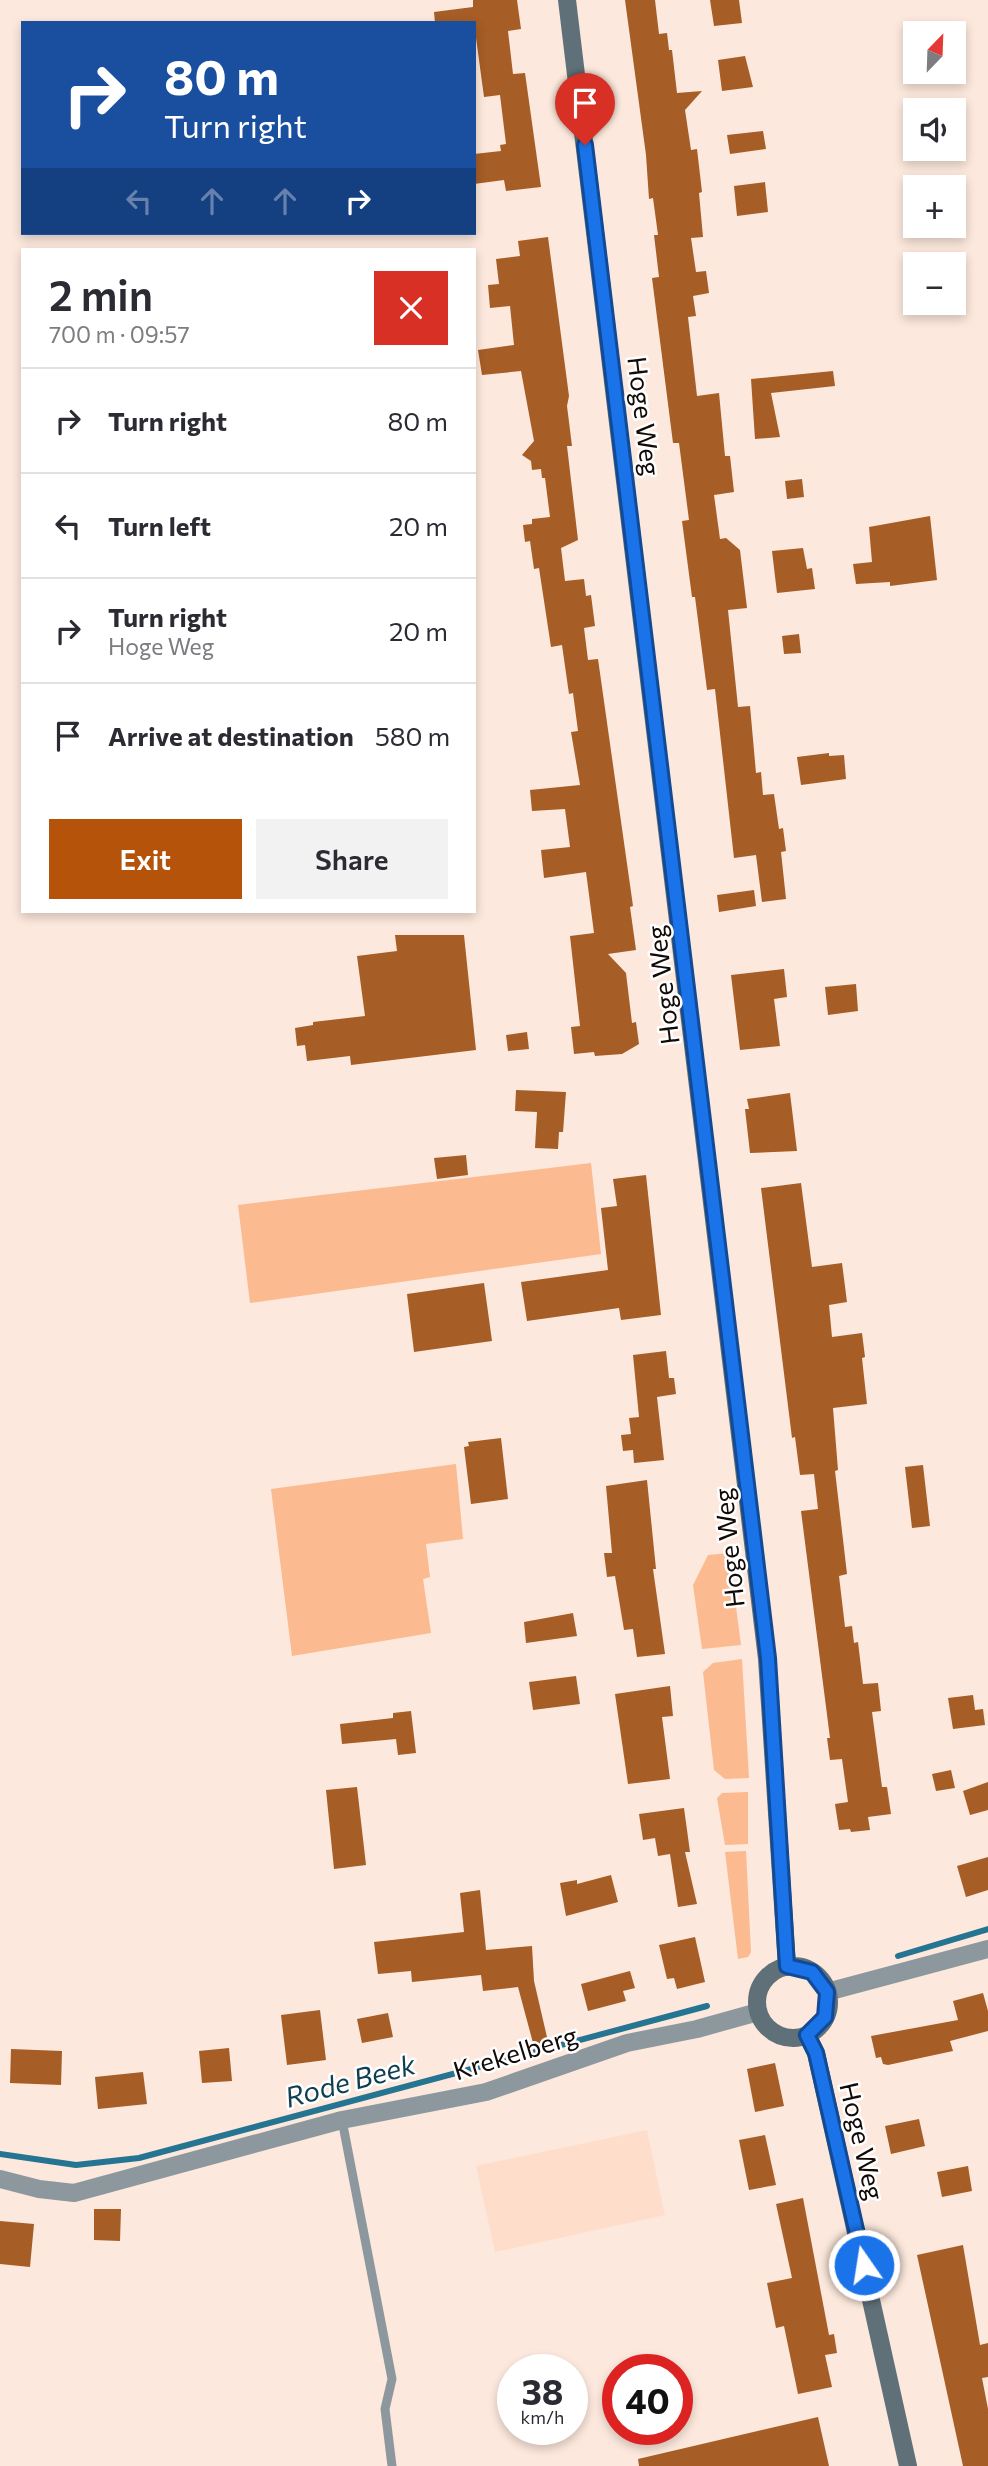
<!DOCTYPE html>
<html lang="en">
<head>
<meta charset="utf-8">
<style>
  :root { --surface:#fff; --page:#f2f2f3; --text:#2b2b33; --muted:#7c7c81; --line:#e1e1e2; --accent:#b45309 }
  body { margin:0; font-family:Commissioner,sans-serif; background:var(--page); color:var(--text); height:100vh; display:flex; flex-direction:column; font-size:26px; white-space:nowrap }
  * { box-sizing:border-box; margin:0 }
  p { font-size:23px; color:var(--muted) }
  .icon { flex:none; width:38px; height:38px; fill:none; stroke:currentColor; stroke-width:2; stroke-linecap:round; stroke-linejoin:round }
  .map { position:relative; flex:1; overflow:hidden }
  .details { position:absolute; left:21px; top:248px; width:455px; height:665px; display:flex; flex-direction:column; background:var(--surface); border-radius:0px; box-shadow:0 4px 10px #0003 }
  .details>* { flex:none }
  .hud { position:absolute; left:21px; top:21px; width:455px; height:214px; border-radius:0px; box-shadow:0 4px 10px #0003; background:#1a4fa0; color:#fff; overflow:hidden }
  .needle { width:46px; rotate:23deg }
  .controls { position:absolute; left:903px; top:21px; display:grid; gap:14px }
  .controls a { display:grid; place-items:center; width:63px; height:63px; border-radius:0px; background:var(--surface); box-shadow:0 4px 10px #0003; font-size:35px }
  .speed { position:absolute; left:497px; top:2354px; display:flex; gap:14px; font-size:35px; font-weight:700; text-align:center }
  .speed>* { display:grid; place-content:center; width:91px; height:91px; border-radius:50%; background:var(--surface); box-shadow:0 4px 10px #0003; line-height:1 }
  .speed small { font-size:18px; font-weight:400 }
  .speed .limit { border:10px solid #d22; background:#fff; color:#111 }
  .pin { position:absolute; display:grid; place-items:center; width:60px; height:60px; color:#fff; margin:-72px -30px; border-radius:50% 50% 50% 0; rotate:-45deg; box-shadow:0 0 7px #0007 }
  .pin .icon { rotate:45deg }
  .me { position:absolute; width:77px; margin:-38px; rotate:347deg; stroke-linejoin:round; filter:drop-shadow(0 0 5px #0008) }
  .turn { display:flex; align-items:center; gap:24px; height:147px; padding:0 28px; font-size:32px }
  .turn .icon { width:91px; height:91px; stroke-width:2.5 }
  .turn b { display:block; font-size:49px; line-height:60px }
  .lanes { display:flex; align-items:center; height:66px; padding:0 28px; background:#0003; justify-content:center; gap:35px; direction:ltr }
  .lanes .off { opacity:.35 }
  .round { display:grid; place-items:center; flex:none; width:74px; height:74px; border-radius:0px; background:var(--page) }
  .head { display:flex; align-items:center; justify-content:space-between; height:119px; padding:0 28px }
  h1 { font-size:42px; font-weight:600; line-height:52px }
  .primary-button { display:flex; gap:14px; margin-top:auto; padding:14px 28px }
  .primary-button a { flex:1; height:80px; border-radius:0px; background:var(--accent); color:#fff; font-size:28px; font-weight:600; line-height:80px; text-align:center }
  .primary-button a+a { background:var(--page); color:var(--text) }
  ul { padding:0; list-style:none }
  li { display:flex; align-items:center; gap:21px; height:105px; padding:0 28px; border-top:2px solid var(--line) }
  li div { flex:1 }
  li b { display:block; font-size:26px }
  li em { font-style:normal }
  .map>svg:first-child { display:block }
</style>
</head>
<body>
<div class="map">
<svg width="988" height="2466" viewBox="0 0 988 2466">
  <rect width="100%" height="100%" fill="#fce8dc"/>
  <path fill="#fedeca" d="M647,2130L665,2215L495,2252L476,2166Z"/>
  <path fill="#fbba90" d="M591,1163L601,1254L250,1303L238,1205Z
    M456,1464L463,1539L426,1544L430,1577L423,1579L431,1633L292,1656L271,1489Z
    M729,1553L741,1645L702,1649L693,1585L708,1555Z
    M742,1659L749,1778L725,1779L714,1770L703,1672L713,1663Z
    M748,1792V1844L725,1845L717,1798L722,1793Z
    M746,1851L751,1952L748,1957L738,1959L725,1852Z"/>
  <g fill="none" stroke-linecap="round" stroke-linejoin="round">
    <path stroke="#257491" stroke-width="6" d="M898,1956L988,1929
      M0,2154L76,2165L139,2158L707,2006"/>
  </g>
  <path fill="#a65d26" d="M473,0H517L521,29L508,31L513,74L525,73L541,187L506,191L504,180L474,184V154L501,151L500,145L506,144L500,95L484,97L474,23H435L434,12L473,7Z
    M625,0H655L659,34L667,33L669,50H672L677,93L702,91L685,110L691,150L697,149L702,192L699,193L703,237L691,238L696,272L706,271L709,293L693,296L696,316L688,317L697,396L719,393L725,456H730L734,492L714,495L720,539L726,538L740,550L747,608L728,610L738,707L750,706L756,773L761,772L763,795L774,794L779,829L783,828L786,851L781,852L786,899L762,902L756,855L734,858L715,689L707,690L695,597H692L682,521L689,520L679,443H673L652,278L659,277L654,235H658L653,198L649,199L646,155Z
    M710,0H739L742,23L714,26Z
    M745,56L753,87L722,91L718,60Z
    M763,131L766,149L730,154L727,135Z
    M765,182L768,212L737,216L734,186Z
    M548,237L569,396L567,406L572,446H567L578,540L561,548L565,581L584,579L586,596L591,595L595,626L584,628L588,660L598,659L633,906L630,907L636,950L608,954L626,973L632,1023L636,1022L639,1044L622,1054L595,1056L594,1052L574,1054L571,1027L580,1026L570,936L594,933L586,872L544,878L541,850L570,847L565,809L532,811L530,790L580,785L571,732L578,731L573,693L569,694L562,645L551,647L539,568L534,569L530,541L525,542L523,525L532,524V519L550,517L545,478H542L541,469L532,470L531,461L522,455L534,441L521,371L482,375L478,350L514,345L510,306L490,308L488,285L499,284L496,259L520,256L518,241Z
    M833,371L835,386L771,393L780,437L755,439L751,379Z
    M802,479L804,497L787,499L785,481Z
    M930,516L937,580L890,586V582L856,584L853,564L872,562L869,527Z
    M803,548L807,569L812,568L815,589L777,593L772,551Z
    M799,634L801,653L784,654L782,636Z
    M829,753V756L844,755L846,779L801,785L797,757Z
    M754,890L756,906L719,912L717,895Z
    M395,935H464L476,1050L351,1065L350,1056L307,1061L305,1045L297,1046L295,1028L313,1025V1022L365,1016L357,956L397,951Z
    M784,969L787,997L774,999L780,1046L740,1050L731,975Z
    M856,984L858,1011L828,1015L825,987Z
    M527,1032L529,1049L508,1051L506,1035Z
    M516,1090L566,1092L563,1132H559L558,1149L535,1148L537,1112L515,1111Z
    M790,1093L797,1151L750,1153L745,1109H749L747,1099Z
    M466,1155L468,1175L437,1179L434,1158Z
    M646,1175L661,1315L621,1320L619,1308L527,1321L521,1282L608,1270L601,1208L617,1206L613,1179Z
    M801,1183L812,1267L842,1263L847,1302L829,1305L832,1337L862,1333L865,1357L862,1358L867,1404L833,1408L838,1470L835,1471L847,1574L839,1576L845,1627L852,1626L854,1643L858,1642L863,1684L878,1683L881,1711L872,1712L882,1787H887L891,1814L868,1817L870,1830L851,1832L850,1829L839,1830L835,1804L848,1802L842,1759L830,1760L827,1738H830L801,1511L818,1509L814,1474L800,1475L795,1437L792,1438L761,1188Z
    M484,1283L492,1341L414,1352L407,1294Z
    M666,1351L669,1378H674L676,1394L657,1397L664,1460L634,1463L633,1450L623,1451L621,1435L631,1434L629,1418L639,1417L633,1355Z
    M501,1438L508,1499L471,1504L464,1447L469,1446L468,1442Z
    M923,1465L930,1526L912,1528L905,1467Z
    M647,1480L656,1569H653L665,1654L637,1657L633,1629L624,1630L615,1576L607,1577L604,1553H612L606,1486Z
    M573,1613L577,1636L526,1643L524,1622Z
    M576,1676L580,1704L533,1710L529,1682Z
    M670,1686L673,1716L662,1717L670,1779L628,1784L615,1694Z
    M973,1695L975,1710L983,1709L985,1725L953,1729L948,1698Z
    M411,1711L416,1753L398,1755L396,1739L342,1744L340,1724L393,1718V1713Z
    M951,1770L955,1788L936,1791L932,1774Z
    M988,1782V1810L970,1815L963,1791Z
    M357,1787L366,1865L334,1869L326,1790Z
    M684,1808L690,1852H685L697,1904L678,1907L670,1854L658,1856L655,1838L643,1840L639,1814Z
    M988,1857V1890L966,1897L957,1866Z
    M611,1875L618,1902L566,1916L560,1883L577,1880V1884Z
    M480,1890L486,1950L532,1946L534,1981L550,2050L536,2054L518,1987L483,1991L481,1975L412,1982L411,1971L378,1974L374,1942L464,1932L460,1893Z
    M695,1937L705,1982L677,1989L674,1978L667,1979L659,1945Z
    M630,1971L635,1988L623,1991L626,2001L588,2011L581,1984Z
    M983,1993L988,2011V2031L950,2041L953,2051L888,2065L883,2064L881,2057L876,2058L871,2036L958,2020L953,2001Z
    M320,2010L326,2060L287,2065L281,2015Z
    M388,2013L393,2037L362,2043L357,2019Z
    M229,2048L232,2081L202,2083L199,2051Z
    M11,2049L62,2051L61,2085L10,2083Z
    M775,2063L784,2106L755,2112L747,2069Z
    M143,2072L147,2104L98,2109L95,2077Z
    M919,2119L925,2146L891,2154L885,2126Z
    M765,2135L776,2185L749,2190L739,2140Z
    M968,2166L972,2191L942,2197L937,2172Z
    M803,2198L829,2335L834,2334L837,2353L825,2355L832,2387L798,2394L784,2326L776,2328L767,2283L792,2278L776,2204Z
    M94,2209H121L120,2241L94,2240Z
    M0,2221L34,2224L30,2267L0,2264Z
    M963,2245L980,2345L988,2343V2377L982,2378L988,2409V2466H963L917,2255Z
    M818,2417L829,2466H639L638,2459Z"/>
  <g fill="none" stroke-linecap="round" stroke-linejoin="round">
    <path stroke="#8d989e" stroke-width="9" d="M342,2120L392,2379L385,2409L392,2466"/>
    <path stroke="#8d989e" stroke-width="18" d="M827,1992L988,1949
      M0,2179L39,2189L74,2193L342,2120L486,2092L627,2043L697,2029L758,2012"/>
    <path stroke="#5f7078" stroke-width="18" d="M567,0L767,1659L787,1967
      M757 2002a36 36 0 1 1 72 0a36 36 0 1 1-72 0Z
      M807,2035L816,2053L908,2466"/>
  </g>
  <g fill="none" stroke-linecap="round" stroke-linejoin="round">
    <defs>
      <path id="route" d="M585,145L768,1658L787,1966L812,1972L827,1992L825,2017L807,2035L816,2053L864,2265"/>
    </defs>
    <use href="#route" stroke="#114b97" stroke-width="18"/>
    <use href="#route" stroke="#1a73e8" stroke-width="12"/>
  </g>
  <g text-anchor="middle" dominant-baseline="central" stroke-width="5" stroke-linejoin="round" paint-order="stroke">
    <g font-size="26" fill="#120a06" stroke="#fff">
      <text transform="translate(645 416) rotate(83)">Hoge Weg</text>
      <text transform="translate(662 985) rotate(-97)">Hoge Weg</text>
      <text transform="translate(728 1548) rotate(-96)">Hoge Weg</text>
      <text transform="translate(515 2052) rotate(-17)">Krekelberg</text>
      <text transform="translate(863 2141) rotate(77)">Hoge Weg</text>
    </g>
    <g font-size="28" font-style="italic" fill="#0e3e51" stroke="#fff">
      <text transform="translate(350 2080) rotate(-15)">Rode Beek</text>
    </g>
  </g>
</svg>
<div class="controls">
<a><svg class="needle" viewBox="-14 -14 28 28"><path d="M0-13l5 13h-10z" fill="#e53935"/><path d="M0 13l5-13h-10z" fill="#7c7c81"/></svg></a>
<a><svg class="icon" aria-label="sound" viewBox="0 0 24 24"><path d="M4 9h4l5-4v14l-5-4H4zM17 9q2 3 0 6"/></svg></a>
<a>+</a>
<a>−</a>
</div>
<div class="speed"><div>38<small>km/h</small></div><div class="limit">40</div></div>
<div class="pin" style="left:585px;top:145px;background:#d93025"><svg class="icon" aria-label="arrive" viewBox="0 0 24 24"><path d="M6 21V4h12l-3 4 3 4H6"/></svg></div>
<svg class="me" style="left:864px;top:2265px" viewBox="-20 -20 40 40"><circle r="17" fill="#1a73e8" stroke="#fff" stroke-width="3"/><path d="M0-11L8 9 0 5-8 9z" fill="#fff"/></svg>
<div class="hud">
<div class="turn"><svg class="icon" aria-label="right" viewBox="0 0 24 24"><path d="M7 20v-9h11M14 6l5 5-5 5"/></svg><div><b>80 m</b>Turn right</div></div>
<div class="lanes"><svg class="icon off" aria-label="left" viewBox="0 0 24 24"><path d="M17 20v-9H6M10 6l-5 5 5 5"/></svg><svg class="icon off" aria-label="ahead" viewBox="0 0 24 24"><path d="M12 20V5M6 11l6-6 6 6"/></svg><svg class="icon off" aria-label="ahead" viewBox="0 0 24 24"><path d="M12 20V5M6 11l6-6 6 6"/></svg><svg class="icon" aria-label="right" viewBox="0 0 24 24"><path d="M7 20v-9h11M14 6l5 5-5 5"/></svg></div>
</div>
<section class="details">
<div class="head"><div><h1>2 min</h1><p>700 m · 09:57</p></div><a class="round" style="background:#d93025;color:#fff"><svg class="icon" aria-label="close" viewBox="0 0 24 24"><path d="M6 6l12 12M18 6L6 18"/></svg></a></div>
<ul>
<li><svg class="icon" aria-label="right" viewBox="0 0 24 24"><path d="M7 20v-9h11M14 6l5 5-5 5"/></svg><div><b>Turn right</b></div><em>80 m</em></li>
<li><svg class="icon" aria-label="left" viewBox="0 0 24 24"><path d="M17 20v-9H6M10 6l-5 5 5 5"/></svg><div><b>Turn left</b></div><em>20 m</em></li>
<li><svg class="icon" aria-label="right" viewBox="0 0 24 24"><path d="M7 20v-9h11M14 6l5 5-5 5"/></svg><div><b>Turn right</b><p>Hoge Weg</p></div><em>20 m</em></li>
<li><svg class="icon" aria-label="arrive" viewBox="0 0 24 24"><path d="M6 21V4h12l-3 4 3 4H6"/></svg><div><b>Arrive at destination</b></div><em>580 m</em></li>
</ul>
<div class="primary-button"><a>Exit</a><a>Share</a></div>
</section>
</div>
</body>
</html>
